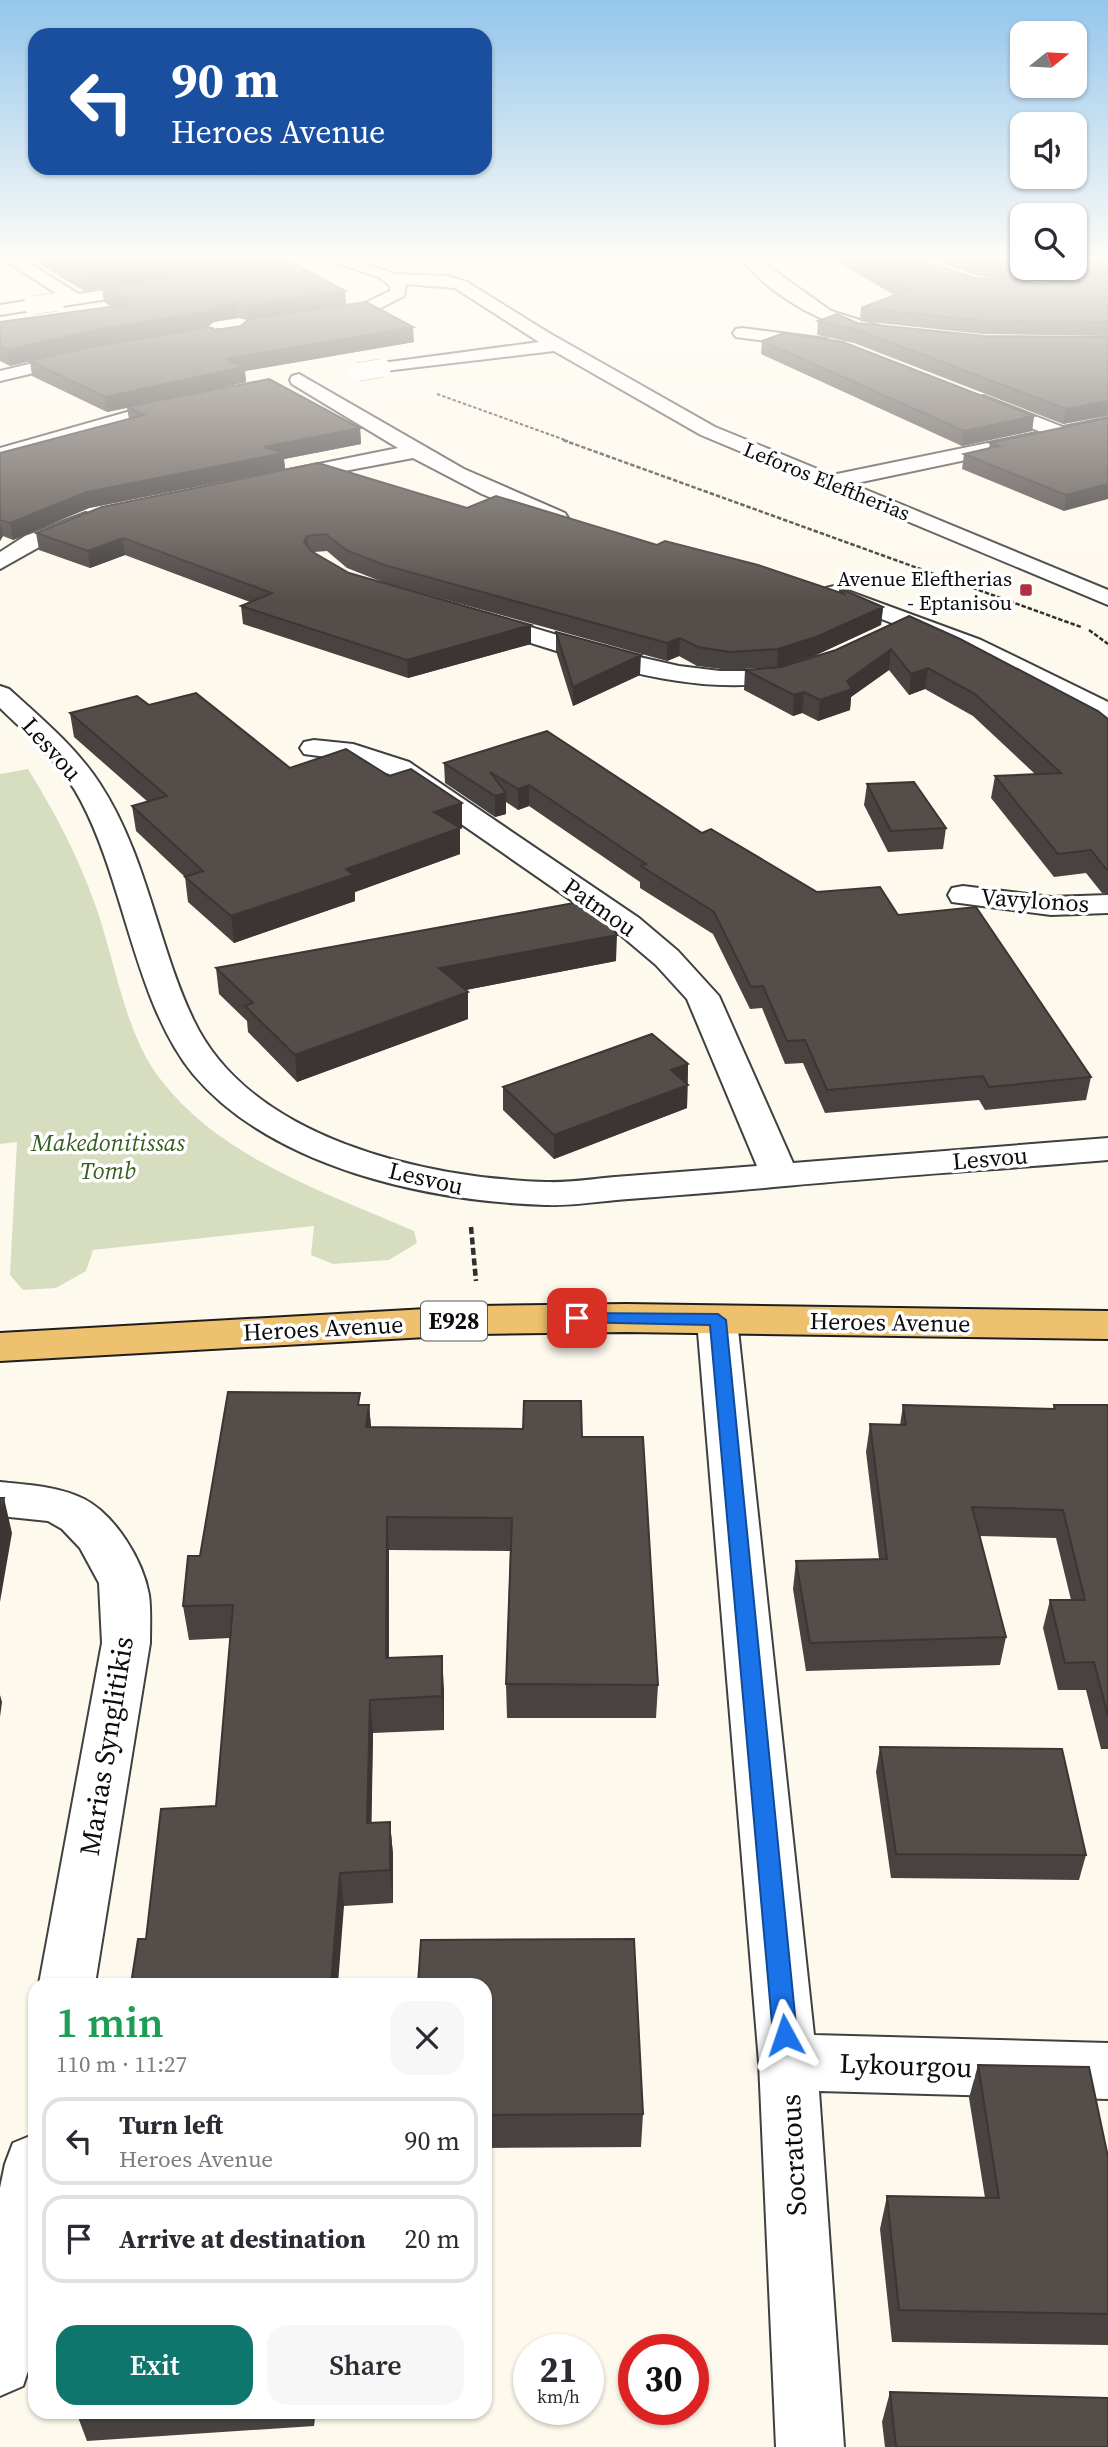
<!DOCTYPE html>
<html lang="en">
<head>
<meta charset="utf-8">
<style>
  :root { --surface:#fff; --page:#f7f7f7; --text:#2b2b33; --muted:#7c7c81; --line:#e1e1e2; --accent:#0f766e }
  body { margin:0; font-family:"Source Serif 4",serif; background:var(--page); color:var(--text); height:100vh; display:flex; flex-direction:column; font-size:26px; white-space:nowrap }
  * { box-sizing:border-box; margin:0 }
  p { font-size:23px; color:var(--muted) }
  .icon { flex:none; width:38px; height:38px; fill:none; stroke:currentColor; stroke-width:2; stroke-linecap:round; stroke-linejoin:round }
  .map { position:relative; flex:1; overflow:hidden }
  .side { position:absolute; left:28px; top:1978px; width:464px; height:441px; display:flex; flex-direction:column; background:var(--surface); border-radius:21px; box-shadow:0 2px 5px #0004 }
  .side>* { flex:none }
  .top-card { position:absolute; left:28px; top:28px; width:464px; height:147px; border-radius:21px; box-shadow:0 2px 5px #0004; background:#1a4fa0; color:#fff; overflow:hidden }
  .needle { width:46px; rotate:72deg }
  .tools { position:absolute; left:1010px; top:21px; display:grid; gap:14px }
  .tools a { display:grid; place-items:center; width:77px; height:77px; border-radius:14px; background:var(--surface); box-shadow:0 2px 5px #0004; font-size:35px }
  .speed { position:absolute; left:513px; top:2334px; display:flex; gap:14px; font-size:35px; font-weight:700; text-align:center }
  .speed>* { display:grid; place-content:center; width:91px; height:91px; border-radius:50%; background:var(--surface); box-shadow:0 2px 5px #0004; line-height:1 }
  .speed small { font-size:18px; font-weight:400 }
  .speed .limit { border:10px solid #d22; background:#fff; color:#111 }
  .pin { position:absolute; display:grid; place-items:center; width:60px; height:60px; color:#fff; margin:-30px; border-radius:14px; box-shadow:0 4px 10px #0006 }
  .me { position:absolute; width:77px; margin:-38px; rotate:355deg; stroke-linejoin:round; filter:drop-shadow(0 0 5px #0008) }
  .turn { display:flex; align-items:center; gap:24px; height:147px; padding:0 28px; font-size:32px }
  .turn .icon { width:91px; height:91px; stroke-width:2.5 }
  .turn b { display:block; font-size:49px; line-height:60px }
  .round { display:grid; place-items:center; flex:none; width:74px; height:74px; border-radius:21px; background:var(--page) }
  .summary { display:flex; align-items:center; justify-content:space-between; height:119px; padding:0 28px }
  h1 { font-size:42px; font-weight:600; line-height:52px; color:#1e9e55 }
  .button { display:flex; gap:14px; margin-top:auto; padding:14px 28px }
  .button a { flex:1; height:80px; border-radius:21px; background:var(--accent); color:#fff; font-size:28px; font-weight:600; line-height:80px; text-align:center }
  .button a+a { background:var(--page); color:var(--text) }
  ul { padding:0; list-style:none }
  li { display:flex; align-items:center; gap:21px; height:88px; margin:0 14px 10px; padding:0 14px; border:4px solid var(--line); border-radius:21px }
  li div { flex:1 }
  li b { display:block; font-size:26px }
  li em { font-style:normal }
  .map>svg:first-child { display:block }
</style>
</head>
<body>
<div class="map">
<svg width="1108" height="2447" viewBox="0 0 1108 2447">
  <rect width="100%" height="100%" fill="#fef9ed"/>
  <path fill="#d7dec0" d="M28,769C56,814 78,856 96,907C115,960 125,1035 161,1080C222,1159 325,1192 414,1231L417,1243L389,1260L333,1264L311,1255L314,1226L93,1250L86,1271L56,1288L23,1290L10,1275L17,1142L0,1144V774Z"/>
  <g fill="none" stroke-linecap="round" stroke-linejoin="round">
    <defs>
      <path id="minor" d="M3,259H22L79,294L154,282L162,287L154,292L56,307L48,302L60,296Z
        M324,259H350L395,274L447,276L467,282L549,333L715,427L832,475L1041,432L977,406L975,402L977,398L984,396L1063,427L1108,418V430L852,484L1108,590V605L701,435L554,351L376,372L373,368L382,363L539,342L455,288L406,284L404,296L369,314L315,321L313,317L315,313L359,306L390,291V286L379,277Z
        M741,259H758L831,311L885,328L888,332L879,337C828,327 775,300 741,259Z
        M32,300L38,301V309L0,315V305Z
        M742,328L826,339L835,344L826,349L736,337L733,333L736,329Z
        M83,351L89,352L92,356L89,360L0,381V371Z
        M299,374L464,469L565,513L568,518L557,525L482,494L413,458L281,483L274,481L271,477L274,473L398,448L292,384L290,380L292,376Z
        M180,397L187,399L189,403L187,407L0,460V448Z
        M85,513L93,515L96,520L93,525L41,546L0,569V552L25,536Z
        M834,586L981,640L1108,702V720L963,650L826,598L822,593L826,588Z
        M480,612L604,649L679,666L720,671H759L795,664L804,667L808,672L804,677C692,705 578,656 471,624L468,619L471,614Z
        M0,686L9,689C41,718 76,747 100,784C147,856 157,943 193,1019C250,1140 426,1178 546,1182C569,1183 592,1179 615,1177C662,1173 710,1170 757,1166L687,999L656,965L617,932L389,774L349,760L304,754L300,748L304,742L314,740L353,744L409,762L639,918L678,951L719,996L793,1163L1108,1138V1160C1000,1169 893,1176 785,1186C733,1191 680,1195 628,1199C601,1201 572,1206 545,1205C428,1201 272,1168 193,1074C135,1003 125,884 81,801C62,764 30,737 0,708Z
        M963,886L1051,897L1108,895V913L1051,915L952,902L948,895L952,888Z
        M717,1306L731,1310L737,1320L814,2035L1108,2043V2099L819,2091L844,2447H776L759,2062L697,1320L703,1310Z
        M0,1482C28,1485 58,1486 84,1499C115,1515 143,1560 149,1595C151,1610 150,1627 150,1643L95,1984H39L102,1643L99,1583L80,1548L62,1529L48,1521L0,1516Z
        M35,2134V2350L23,2386L0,2396V2188L5,2164L13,2143Z"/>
      <path id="primary" d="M626,1304L1108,1311V1339L626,1332L479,1334L0,1361V1333L479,1306Z"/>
    </defs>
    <use href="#minor" stroke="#404040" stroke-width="4"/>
    <use href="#primary" stroke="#1e1e1e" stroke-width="4"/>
    <path stroke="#2f2f2f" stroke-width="2" stroke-dasharray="3.5 2" stroke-linecap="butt" d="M205,327L224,330
      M437,394L568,441"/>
    <path stroke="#2f2f2f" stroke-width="2.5" stroke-dasharray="4.5 2" stroke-linecap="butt" d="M563,440L1081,627
      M1089,630L1108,644"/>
    <path stroke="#2f2f2f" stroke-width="4.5" stroke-dasharray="7 3.5" stroke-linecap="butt" d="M471,1227L476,1281"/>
    <use href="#minor" fill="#fff" fill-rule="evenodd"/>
    <use href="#primary" fill="#edc16e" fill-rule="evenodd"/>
    <defs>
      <path id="minor-bridge" d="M32,305L56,302
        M358,372L382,368"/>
    </defs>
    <use href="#minor-bridge" stroke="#404040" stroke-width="19" stroke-linecap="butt"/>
    <use href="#minor-bridge" stroke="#fff" stroke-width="18"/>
  </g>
  <path fill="#484240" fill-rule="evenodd" d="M31,259H286L346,305L414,342L245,371L246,382L187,395L360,428L361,444L284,459L285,469L89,508L13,540L3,536L0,541V453L129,419L127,408L107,412L32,376L30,361L10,366L0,361V322L112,307L104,302L102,288L166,277L84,291ZM238,318L247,320L241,326L216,330L207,327L214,322Z
    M833,259H923L926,262L976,278L1008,281L975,275L929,259H1108V279L1020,282L1034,283L1108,280V336L983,334L860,321L861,308L894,295Z
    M818,321L857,323L985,336L1108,337V416L1063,424L854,343L817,335Z
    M762,341L1034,416L1032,431L962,446L761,354Z
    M1108,418L1064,511L962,469L964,454L989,448L990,443Z
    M467,508L657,545L839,592V588L883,607L881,625L814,656L778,667L836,650L909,616L1108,719V893H1102L1086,873L1054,877L991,798L995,776L1035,774L973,716L925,689L909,695L889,670L851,697L850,710L818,721L802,713L793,716L744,690L745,670L759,668L729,670L697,666L679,656L667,661L385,583L347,568L327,551L314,552L349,573L531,625V644L408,678L243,624L241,606L250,602L125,555L90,568L39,550L36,533Z
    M556,632L640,675L573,706L556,651Z
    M149,705L290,768L389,776L462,803V828L460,829V854L355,892V901L234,943L188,902L185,877L136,831L132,806L148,802L74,737L70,713Z
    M547,731L702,833L817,892L898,915L1091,1077L1086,1100L985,1110L979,1100L825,1113L803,1063L785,1064L762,1008L750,1009L713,934L640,888V882L529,806L518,810L506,802V814L495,817L445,783L444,763Z
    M867,784L946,828L943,849L888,852L864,805Z
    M616,961L465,990L468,1019L297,1082L248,1032L247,1021L219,994L216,968Z
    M688,1064L687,1108L554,1159L503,1110V1087Z
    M361,1405H369L371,1427L582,1437L658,1685L656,1718H507L506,1684L510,1551L389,1550V1658L444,1689V1730L373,1733L371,1823L390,1822L393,1855V1903L344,1906L146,1939L216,1806L230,1638L189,1640L183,1606Z
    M903,1405L1053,1409L1054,1405H1108V1749H1101L1086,1690H1058L1043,1628L1050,1600H1071L1056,1538L980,1536L1006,1637L1000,1665L806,1671L793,1589L796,1561L879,1559L866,1452L870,1424L900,1425Z
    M880,1747L1086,1855L1079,1880L891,1878L876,1772Z
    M485,1984L643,2114L641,2147L485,2148Z
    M978,2065L1108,2157V2345L892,2342L880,2229L887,2196L985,2198L969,2098Z
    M890,2392L1108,2447H885L882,2422Z
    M76,2412H315L314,2426L87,2441Z"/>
  <path fill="#3b3634" d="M164,263L166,277L84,291L82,276Z
    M345,291L346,305L247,320L246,306Z
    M237,303L238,318L214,322L207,327L93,346L10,366L8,350L90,331Z
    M413,327L414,342L245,371L246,382L107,412L105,397L227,359Z
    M1108,401L1107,415L1063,424L1066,409Z
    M1034,416L1032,431L962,446L964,431Z
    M360,428L361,444L284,459L285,469L89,508L13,540L10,523L87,492L264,447Z
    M1108,484V499L1064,511L1066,495Z
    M0,521L3,536L0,541Z
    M307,536L309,553L304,542Z
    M123,538L125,555L90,568L88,551Z
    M883,607L881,625L814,656L777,667L778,649Z
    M531,625V644L408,678L407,660Z
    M680,638L679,656L667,661V643Z
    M891,649L889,670L851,697L850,710L818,721L820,700Z
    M641,655L640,675L573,706V687Z
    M928,668L925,689L909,695L911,674Z
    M804,692L802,713L793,716L794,695Z
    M529,785V806L518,810V789Z
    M506,793V814L495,817V796Z
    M462,803V828L460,829V854L355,892V901L234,943L231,916L346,869L434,812Z
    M617,935L616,961L440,995L439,968Z
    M468,992V1019L297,1082L295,1055Z
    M688,1064L687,1108L554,1159V1135L671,1070Z
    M369,1405L372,1438L366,1427Z
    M4,1498L12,1533L0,1602V1517Z
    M387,1517L389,1550V1691L386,1658Z
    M442,1656L444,1689V1730L442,1696Z
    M0,1695L2,1702L0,1717Z
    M370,1700L373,1733L371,1856L367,1823Z
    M390,1822L393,1855V1903L390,1870Z
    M340,1873L344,1906L338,1984H331Z
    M311,2412H315L314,2426Z"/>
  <path fill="#544d4a" stroke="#3b3634" stroke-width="2" d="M53,259H286L345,291L246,306L237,303L213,307L205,312L90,331L8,350L0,347V322L131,304L102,288L165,278L175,270L164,263L82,276Z
    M856,259H923L926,262L976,278L1034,283L1108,280V322L985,321L861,308L909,290Z
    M968,259H1022V268H1056L1017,269L976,262Z
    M1074,259H1108V266L1074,267Z
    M366,302L413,327L227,359L244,367L105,397L30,361L91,347L208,327L216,330L241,326L249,319Z
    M837,314L857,323L985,336L1108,337V401L1066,409L855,329L818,321Z
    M784,333L843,342L1034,416L964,431L762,341Z
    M269,379L360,428L264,447L284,453L87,492L10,523L0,520V453L144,415L127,407L135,405Z
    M1108,418V484L1066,495L964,454L999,446L990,443Z
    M318,463L467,508L496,496L657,545L665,541L758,565L844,594L839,588L883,607L816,637L778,649L730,652L698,647L680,638L667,643L384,565L346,550L326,534L307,536L304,542L311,551L349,573L531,625L407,660L241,606L272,593L123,538L88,551L36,533L102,507Z
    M909,616L960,639L1098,711L1108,719V870L1106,869L1091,850L1058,854L995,776L1061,773L975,694L928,668L911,674L891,649L847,681L852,689L820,700L804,692L794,695L745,670L781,667L836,650Z
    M556,632L641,655L573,687Z
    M196,693L290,768L346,749L389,776L411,769L462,803L434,812L460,828L346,869L353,875L231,916L185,877L203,871L132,806L167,796L70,713L137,696L149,705Z
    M547,731L702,833L711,829L817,892L880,887L898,915L976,907L1091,1077L989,1087L983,1076L827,1090L805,1040L787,1041L763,986L751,987L714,912L641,866L646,864L529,785L518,789L490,772L506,793L495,796L444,763Z
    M914,782L946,828L891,831L867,784Z
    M590,900L617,935L439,968L468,992L295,1055L245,1006L253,1003L216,968Z
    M652,1034L688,1064L671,1070L688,1085L554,1135L503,1087Z
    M228,1392L360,1393L358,1405H369L366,1427L523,1429L524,1401H581L582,1437H643L658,1685L506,1684L512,1518L387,1517L386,1658L442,1656V1696L370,1700L367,1823L390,1822V1870L340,1873L331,1984H131L138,1939H146L161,1809L216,1806L233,1605L183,1606L188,1556H200Z
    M903,1405L1055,1409L1054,1405H1108V1716L1094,1662L1065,1663L1050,1600H1085L1063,1510L972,1507L1006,1637L810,1643L796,1561L887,1559L870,1424L906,1425Z
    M0,1498H4L0,1517Z
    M880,1747L1062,1749L1086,1855L896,1854Z
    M634,1939L643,2114L485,2115V1984H418L421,1940Z
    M978,2065L1089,2067L1108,2157V2314L899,2310L887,2196L999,2198Z
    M890,2392L1108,2398V2447H896Z"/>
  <linearGradient id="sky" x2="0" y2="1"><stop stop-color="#94c6ec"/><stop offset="0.43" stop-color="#fffcf7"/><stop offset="1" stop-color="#fffcf7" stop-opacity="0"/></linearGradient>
  <rect width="1108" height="602" fill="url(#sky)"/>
  <path fill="#1a73e8" stroke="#114b97" stroke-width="2" d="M577,1313L718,1314L726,1320L797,2035L794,2043L785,2046L777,2043L773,2035L710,1325L571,1322L569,1318L571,1314Z"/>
  <rect fill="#b13043" stroke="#fff" stroke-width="2.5" x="1019" y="583" width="14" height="14" rx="3.5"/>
  <g text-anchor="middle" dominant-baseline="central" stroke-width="7" stroke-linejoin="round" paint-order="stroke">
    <g font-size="21" fill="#0d0d0d" stroke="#fff">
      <text transform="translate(827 481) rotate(22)">Leforos Eleftherias</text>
    </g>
    <g font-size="21" fill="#0d0d0d" stroke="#fff" text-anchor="end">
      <text x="1012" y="578">Avenue Eleftherias<tspan x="1012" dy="24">- Eptanisou</tspan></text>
    </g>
    <rect fill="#fff" stroke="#565656" stroke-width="2" x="421" y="1301.5" width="66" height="39" rx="5"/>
    <g font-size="23" font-weight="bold" fill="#0d0d0d">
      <text x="454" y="1321">E928</text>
    </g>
    <g font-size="24" fill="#0d0d0d" stroke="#fff">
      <text transform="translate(52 749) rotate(48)">Lesvou</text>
      <text transform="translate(1035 900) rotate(4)">Vavylonos</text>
      <text transform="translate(600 907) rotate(35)">Patmou</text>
      <text transform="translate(990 1158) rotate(-5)">Lesvou</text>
      <text transform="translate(426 1178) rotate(13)">Lesvou</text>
      <text transform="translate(890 1322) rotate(1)">Heroes Avenue</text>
      <text transform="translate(323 1328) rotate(-3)">Heroes Avenue</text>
    </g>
    <g font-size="24" font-style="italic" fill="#355f22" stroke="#fff">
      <text x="108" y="1142">Makedonitissas<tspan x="108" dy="28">Tomb</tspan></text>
    </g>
    <g font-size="28" fill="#0d0d0d" stroke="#fff">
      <text transform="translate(106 1746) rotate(-81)">Marias Synglitikis</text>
      <text transform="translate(906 2065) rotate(2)">Lykourgou</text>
      <text transform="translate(793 2155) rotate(-93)">Socratous</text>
    </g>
  </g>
</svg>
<div class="tools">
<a><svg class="needle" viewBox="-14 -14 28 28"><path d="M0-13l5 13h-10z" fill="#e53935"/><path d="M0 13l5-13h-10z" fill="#7c7c81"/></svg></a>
<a><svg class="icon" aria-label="sound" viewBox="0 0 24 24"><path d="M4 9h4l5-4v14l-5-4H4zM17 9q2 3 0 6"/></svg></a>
<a><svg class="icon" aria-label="search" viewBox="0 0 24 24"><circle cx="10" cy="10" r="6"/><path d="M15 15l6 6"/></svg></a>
</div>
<div class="speed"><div>21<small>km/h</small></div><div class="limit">30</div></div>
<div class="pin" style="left:577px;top:1318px;background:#d93025"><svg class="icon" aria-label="arrive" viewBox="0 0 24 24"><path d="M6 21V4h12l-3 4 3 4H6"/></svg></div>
<svg class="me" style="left:785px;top:2035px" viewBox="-20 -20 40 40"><path d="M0-17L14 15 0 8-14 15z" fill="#1a73e8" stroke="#fff" stroke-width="4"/></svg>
<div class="top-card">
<div class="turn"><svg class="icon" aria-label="left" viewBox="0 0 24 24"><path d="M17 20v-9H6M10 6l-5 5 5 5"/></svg><div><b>90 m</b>Heroes Avenue</div></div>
</div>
<section class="side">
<div class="summary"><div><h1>1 min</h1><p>110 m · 11:27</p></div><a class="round"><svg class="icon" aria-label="close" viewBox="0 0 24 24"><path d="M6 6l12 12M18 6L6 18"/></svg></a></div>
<ul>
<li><svg class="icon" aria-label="left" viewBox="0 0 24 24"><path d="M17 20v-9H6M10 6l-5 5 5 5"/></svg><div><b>Turn left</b><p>Heroes Avenue</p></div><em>90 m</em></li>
<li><svg class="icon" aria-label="arrive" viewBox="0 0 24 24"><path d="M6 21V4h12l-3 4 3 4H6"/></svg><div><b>Arrive at destination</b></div><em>20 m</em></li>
</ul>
<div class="button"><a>Exit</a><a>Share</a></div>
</section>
</div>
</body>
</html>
